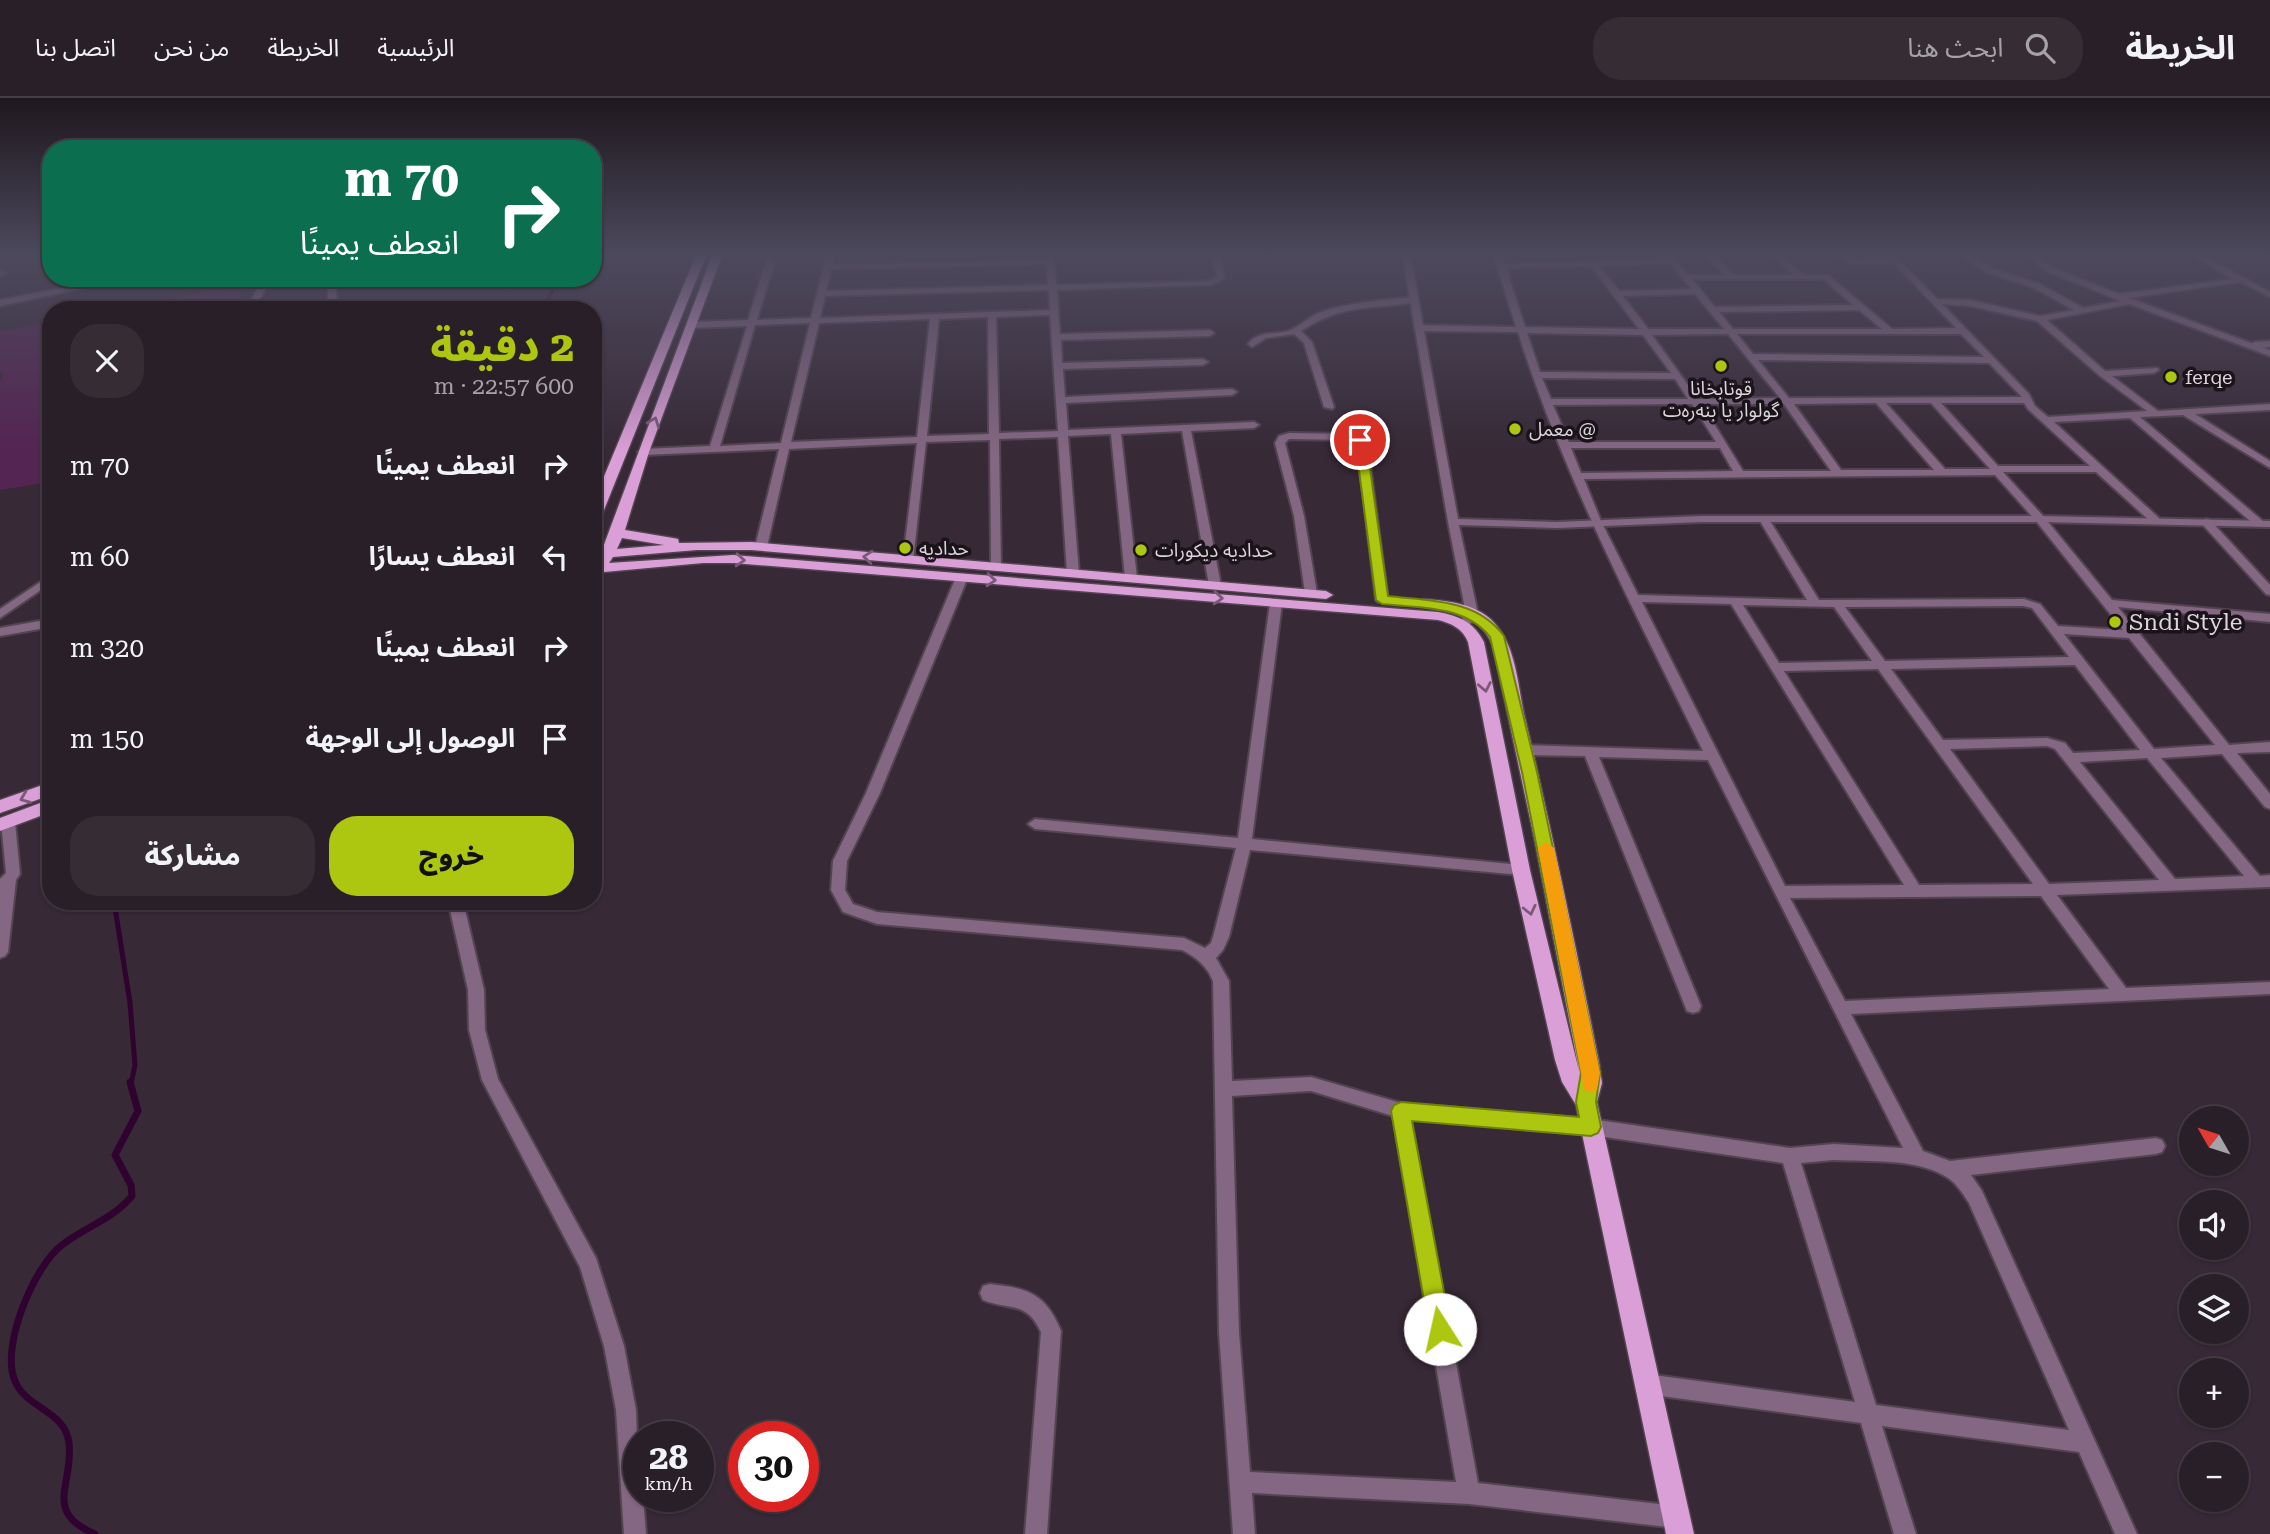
<!DOCTYPE html>
<html lang="ar">
<head>
<meta charset="utf-8">
<style>
  :root { --surface:#291f28; --page:#352c34; --text:#f1f3f6; --muted:#a5a2a8; --line:#453d45; --accent:#adc60f }
  body { margin:0; font-family:"Roboto Serif","Noto Sans Arabic",serif; background:var(--page); color:var(--text); direction:rtl; height:100vh; display:flex; flex-direction:column; font-size:26px; white-space:nowrap }
  * { box-sizing:border-box; margin:0 }
  p { font-size:23px; color:var(--muted) }
  .icon { flex:none; width:38px; height:38px; fill:none; stroke:currentColor; stroke-width:2; stroke-linecap:round; stroke-linejoin:round }
  .map { position:relative; flex:1; overflow:hidden; direction:ltr }
  .details { position:absolute; left:42px; top:203px; width:560px; height:609px; display:flex; flex-direction:column; background:var(--surface); border-radius:28px; box-shadow:0 2px 5px #0004,0 0 0 2px var(--line); direction:rtl }
  .details>* { flex:none }
  .hud { position:absolute; left:42px; top:42px; width:560px; height:147px; border-radius:28px; box-shadow:0 2px 5px #0004,0 0 0 2px var(--line); direction:rtl; background:#0b6e4f; color:#fff; overflow:hidden }
  .needle { width:46px; rotate:309deg }
  .controls { position:absolute; left:2179px; top:1008px; display:grid; gap:14px }
  .controls a { display:grid; place-items:center; width:70px; height:70px; border-radius:50%; background:var(--surface); box-shadow:0 2px 5px #0004,0 0 0 2px var(--line); font-size:35px }
  .speed { position:absolute; left:623px; top:1323px; display:flex; gap:14px; font-size:35px; font-weight:700; text-align:center }
  .speed>* { display:grid; place-content:center; width:91px; height:91px; border-radius:50%; background:var(--surface); box-shadow:0 2px 5px #0004,0 0 0 2px var(--line); line-height:1 }
  .speed small { font-size:18px; font-weight:400 }
  .speed .limit { border:10px solid #d22; background:#fff; color:#111 }
  .pin { position:absolute; display:grid; place-items:center; width:60px; height:60px; color:#fff; margin:-30px; border:4px solid #fff; border-radius:50%; box-shadow:0 2px 7px #0007 }
  .me { position:absolute; width:77px; margin:-38px; rotate:350deg; stroke-linejoin:round; filter:drop-shadow(0 0 5px #0008) }
  .turn { display:flex; align-items:center; gap:24px; height:147px; padding:0 28px; font-size:32px }
  .turn .icon { width:91px; height:91px; stroke-width:2.5 }
  .turn b { display:block; font-size:49px; line-height:60px }
  .round { display:grid; place-items:center; flex:none; width:74px; height:74px; border-radius:28px; background:var(--page) }
  .overview { display:flex; align-items:center; justify-content:space-between; height:119px; padding:0 28px }
  h1 { font-size:42px; font-weight:800; line-height:52px; color:var(--accent) }
  .action { display:flex; gap:14px; margin-top:auto; padding:14px 28px }
  .action a { flex:1; height:80px; border-radius:28px; background:var(--accent); color:#111; font-size:28px; font-weight:800; line-height:80px; text-align:center }
  .action a+a { background:var(--page); color:var(--text) }
  ul { padding:0; list-style:none }
  li { display:flex; align-items:center; gap:21px; height:91px; padding:0 28px }
  li div { flex:1 }
  li b { display:block; font-size:26px }
  li em { font-style:normal }
  header { display:flex; align-items:center; gap:42px; box-sizing:border-box; height:98px; padding:0 35px; background:var(--surface); border-bottom:2px solid var(--line) }
  header strong { font-size:33px }
  nav { display:flex; gap:38px; margin-inline-start:auto; font-size:24px }
  .search { width:490px; height:63px; background:var(--page); display:flex; align-items:center; gap:18px; box-sizing:border-box; padding:0 24px; border-radius:28px; color:var(--muted); font-size:26px }
  .map>svg:first-child { display:block }
</style>
</head>
<body>
<header>
<strong>الخريطة</strong>
<div class="search"><svg class="icon" aria-label="search" viewBox="0 0 24 24"><circle cx="10" cy="10" r="6"/><path d="M15 15l6 6"/></svg>ابحث هنا</div>
<nav><a>الرئيسية</a><a>الخريطة</a><a>من نحن</a><a>اتصل بنا</a></nav>
</header>
<div class="map">
<svg width="2270" height="1436" viewBox="0 0 2270 1436">
  <rect width="100%" height="100%" fill="#372936"/>
  <path fill="#542452" d="M246,186L231,212H112Z
    M51,224V384L0,392V282L3,276L0,274V233Z"/>
  <g fill="none" stroke-linecap="round" stroke-linejoin="round">
    <path stroke="#300230" stroke-width="3.5" d="M543,212L558,180"/>
    <path stroke="#300230" stroke-width="5" d="M114,803L130,905L135,967L131,986"/>
    <path stroke="#300230" stroke-width="7" d="M95,1436C42,1414 74,1386 69,1345C65,1312 26,1311 15,1283C0,1249 34,1168 62,1147C85,1129 113,1121 132,1098L131,1087L115,1057L138,1013L130,984"/>
    <defs>
      <path id="minor" d="M769,155H777L757,222L811,220L827,155H835L832,167L1047,162L1046,155H1054L1056,187L1209,183L1217,179L1211,155H1219L1225,180L1211,187L1057,192L1060,236L1210,232L1214,235L1210,238L1061,242L1062,265L1203,261L1208,264L1203,267L1063,271L1065,299L1232,291L1237,294L1232,297L1066,305L1068,332L1254,324L1259,327L1254,330L1191,333L1221,487L1219,489L1215,490L1209,487L1182,333L1121,336L1137,480L1135,482H1127L1125,480L1111,336L1068,338L1079,475L1077,477L1073,478L1067,475L1058,339L999,341L1001,471L997,472L991,469L990,342L926,344L913,464H905L903,462L917,345L789,351L767,449L761,452L757,451L755,449L779,351L643,357L638,354L643,351L710,348L747,228L691,230L687,227L691,224L748,222ZM1047,166L1048,187L826,193L831,171ZM1049,192L1050,212L820,220L825,198ZM1050,217L1058,333L999,335L996,219ZM988,219L989,336L927,338L939,221ZM930,221L917,339L791,344L819,225ZM810,225L781,345L720,348L755,227Z
        M1493,155H1501L1504,166L1667,161L1662,155H1670L1688,177H1725L1703,155H1712L1734,177H1794L1769,155H1778L1804,177H1828L1892,231L1956,230L1894,165L1850,166L1832,155H1842L1852,162L1889,161L1884,155H1892L1937,201L1970,202L2040,218L2074,212L2034,190L1986,174L1956,155H1966L1992,170L2040,186L2083,210L2121,203L2048,174L2023,155H2032L2054,170L2119,196L2233,181L2188,155H2198L2270,194V199L2241,184L2129,200L2270,252V258L2129,206L2047,222L2105,273L2157,270L2159,272L2154,275L2112,278L2158,313L2270,306V312L2195,316L2270,363V370L2183,317L2140,319L2264,424V428H2256L2130,320L2054,324L2159,420V424H2151L2096,374H2003L2044,419L2112,502L2270,516V524L2118,509L2229,647L2270,644V654L2237,655L2270,696V711L2265,709L2222,656L2161,660L2260,778L2270,777V789L2057,797L2126,890L2270,884V896L1851,916L1923,1053L1950,1063L2156,1040L2162,1042L2165,1048L2162,1054L2156,1056L1971,1077L1982,1093L2137,1436H2115L2079,1354L1882,1328L1916,1436H1894L1861,1325L1646,1296L1639,1293L1636,1286L1639,1279L1646,1276L1855,1304L1783,1065L1591,1037L1411,1021L1478,1385L1676,1408L1684,1411L1687,1419L1684,1427L1676,1430L1469,1406L1252,1395L1255,1436H1233L1219,1234L1213,883C1207,868 1196,859 1182,852L877,826L843,814L831,792L833,763L866,695L956,479L962,476L968,479L880,695L847,763L845,792L853,806L877,814L1184,840L1205,850L1211,845L1213,839L1236,750L1035,731L1028,726L1035,721L1238,740L1270,505L1276,501L1282,505L1252,741L1521,767L1526,768L1528,772L1526,776L1521,777L1250,752L1229,839L1223,852L1216,860L1229,883L1232,983L1311,979L1401,1005L1591,1021L1790,1050L1834,1046L1903,1050L1708,662L1599,659L1701,908L1699,913L1693,915L1687,913L1585,658L1525,657L1518,652L1525,647L1703,653C1636,516 1564,380 1518,234L1418,233L1414,230L1418,227L1516,229ZM1670,165L1691,191L1619,193L1599,168ZM1591,168L1639,231L1525,229L1506,170ZM1692,181H1823L1853,207L1715,209ZM1695,196L1724,231H1648L1623,198ZM1942,206L1970,208L2037,223L2100,278L2147,313L2048,319L2035,308L2029,296ZM1859,212L1882,231H1733L1719,214ZM1527,235L1643,237L1671,275L1540,274ZM1728,236L1780,300L1698,301L1652,237ZM1737,236H1961L1984,259L1753,256ZM1758,262L1989,265L2022,299L1789,300ZM1542,280L1675,281L1688,301H1551ZM1876,305L1934,372H1841L1794,306ZM1886,305H1931L1990,371H1945ZM1941,305H2024L2028,311L2090,368H1998ZM1692,306L1716,344H1569L1553,307ZM1702,306H1784L1831,373H1743ZM1571,350H1720L1733,373L1581,375ZM1995,377L2036,423L2123,532L2058,528L2040,506L2024,501L1819,502L1770,423L1765,420L1760,423L1807,502L1638,497L1601,423L1584,381ZM1642,504L1731,506L1904,787L1785,788ZM1743,507L1834,509L1872,563L1779,565ZM2023,508L2032,510L2069,559L1885,563L1845,509ZM2064,536L2129,540L2215,647L2154,651ZM2075,567L2140,652L2073,655L2065,645L2047,640L1943,642L1891,571ZM1878,571L2033,786L1919,787L1784,573ZM2047,648L2055,651L2159,782L2049,786L1950,651ZM2147,660L2244,778L2175,781L2080,664ZM2041,798L2109,891L1845,903L1790,800ZM1311,993L1393,1018L1456,1384L1250,1374L1239,1234L1232,998ZM1834,1062C1869,1064 1912,1060 1943,1077C1955,1083 1962,1094 1969,1105L2069,1332L1876,1307L1801,1065Z
        M0,173H3L7,175L0,178Z
        M67,180H75V188L113,180H131L0,208V202L67,189Z
        M263,180H271L254,212H246Z
        M336,180H345L336,191L337,212H329L328,191Z
        M1414,199L1417,200V204C1370,212 1344,205 1301,233L1312,244L1334,309L1332,311L1324,309L1304,245L1294,236L1266,240L1252,249L1248,246C1259,232 1273,237 1288,233C1300,229 1309,218 1321,214C1351,204 1383,202 1414,199Z
        M1289,335L1350,336L1367,344L1388,502L1386,504H1378L1376,502L1357,346L1349,342L1289,341L1285,345L1304,418L1317,495L1311,498L1305,495L1294,418L1275,345L1279,338Z
        M2206,421L2210,422L2270,487V497L2266,496L2202,426L2201,424Z
        M51,477V485L0,520V511Z
        M51,521V529L0,538V530Z
        M8,719L15,724L20,776L16,782L8,854L5,858L0,860V781L6,775L1,724Z
        M448,803H463L484,892L485,932L498,981L596,1160L624,1248L636,1312L639,1398H643L646,1436H624L616,1312L604,1248L580,1169L482,982L469,932L468,892Z
        M990,1186C1028,1190 1046,1196 1061,1233L1047,1436H1025L1041,1234C1026,1202 1010,1213 983,1202L980,1195L983,1188Z"/>
      <path id="tertiary" d="M1402,155H1410L1458,421L1557,424L1701,418H2040L2270,423V429L2040,424H1701L1557,430L1459,427L1478,516L1467,530H1459L1457,527L1466,516L1448,424Z
        M2270,243V249L2254,250L2250,247L2254,244Z"/>
      <path id="primary" d="M697,155H707L600,422L593,426V405Z
        M713,155H723L649,354L625,432L673,440L678,441L679,445L751,444L1326,493L1333,497L1326,501L751,452H697L613,459L609,465L733,457L1438,514C1459,518 1474,524 1484,544L1530,772L1579,973L1535,744L1493,548C1483,524 1464,514 1438,511C1430,510 1423,510 1417,505L1424,501C1450,503 1480,506 1497,528C1518,554 1518,593 1526,624C1553,737 1576,851 1599,964L1602,985L1597,1004L1694,1436H1666L1576,1007L1562,984L1555,962L1512,772L1468,544C1463,531 1451,525 1438,522L733,465H703L593,475V467L600,466L598,461H593V453L602,452ZM622,440L664,447L617,451Z
        M51,684V697L0,715V702Z
        M51,701V714L0,733V720Z"/>
    </defs>
    <use href="#minor" stroke="#524451" stroke-width="4"/>
    <use href="#tertiary" stroke="#524451" stroke-width="4"/>
    <use href="#primary" stroke="#524451" stroke-width="3"/>
    <use href="#minor" fill="#846782" fill-rule="evenodd"/>
    <use href="#tertiary" fill="#846782" fill-rule="evenodd"/>
    <use href="#primary" fill="#db9fd7" fill-rule="evenodd"/>
  </g>
  <defs><path id="oneway-chevron" d="M-2-3.5L2.5 0L-2 3.5" fill="none" stroke-width="1.6" stroke-linecap="round" stroke-linejoin="round" transform="scale(1.75)"/></defs>
  <g stroke="#7a5a78">
    <use href="#oneway-chevron" transform="translate(654 324) rotate(-69)"/>
    <use href="#oneway-chevron" transform="translate(868 459) rotate(-175)"/>
    <use href="#oneway-chevron" transform="translate(740 462) rotate(4)"/>
    <use href="#oneway-chevron" transform="translate(991 482) rotate(5)"/>
    <use href="#oneway-chevron" transform="translate(1218 500) rotate(4)"/>
    <use href="#oneway-chevron" transform="translate(1485 589) rotate(79)"/>
    <use href="#oneway-chevron" transform="translate(25 700) rotate(159)"/>
    <use href="#oneway-chevron" transform="translate(1530 812) rotate(77)"/>
  </g>
  <linearGradient id="sky" x2="0" y2="1"><stop stop-color="#1e171e"/><stop offset="0.44" stop-color="#4d495d"/><stop offset="1" stop-color="#4d495d" stop-opacity="0"/></linearGradient>
  <rect width="2270" height="356" fill="url(#sky)"/>
  <path fill="#adc60f" stroke="#70810a" stroke-width="2" d="M1360,339L1366,342L1388,498C1431,503 1477,501 1504,538L1537,674L1600,975L1596,1004L1601,1029L1598,1035L1591,1038L1412,1023L1451,1231L1448,1239L1440,1242L1432,1239L1429,1231L1391,1013L1394,1007L1401,1004L1579,1019L1576,1004L1581,975L1522,674L1490,539C1465,507 1420,510 1382,506L1376,502L1355,342Z"/>
  <path fill="#f59e0b" d="M1546,744L1554,750L1600,975L1597,992L1590,994L1584,992L1581,975L1538,750Z"/>
  <g fill="#adc60f" stroke="#1a141a" stroke-width="2.5">
    <circle cx="1721" cy="268" r="7"/>
    <circle cx="2171" cy="279" r="7"/>
    <circle cx="1515" cy="331" r="7"/>
    <circle cx="905" cy="450" r="7"/>
    <circle cx="1141" cy="452" r="7"/>
    <circle cx="2115" cy="524" r="7"/>
  </g>
  <g text-anchor="middle" dominant-baseline="central" stroke-width="7" stroke-linejoin="round" paint-order="stroke">
    <g font-size="19" fill="#ddd4dc" stroke="#1a141a" text-anchor="start">
      <text x="2185" y="279">ferqe</text>
      <text x="1721" y="290" text-anchor="middle">قوتابخانا<tspan x="1721" dy="22">گولوار یا بنەرەت</tspan></text>
      <text x="1529" y="331">معمل @</text>
      <text x="919" y="450">حداديه</text>
      <text x="1155" y="452">حداديه ديكورات</text>
    </g>
    <g font-size="23" fill="#ddd4dc" stroke="#1a141a" text-anchor="start">
      <text x="2129" y="524">Sndi Style</text>
    </g>
  </g>
</svg>
<div class="controls">
<a><svg class="needle" viewBox="-14 -14 28 28"><path d="M0-13l5 13h-10z" fill="#e53935"/><path d="M0 13l5-13h-10z" fill="#a5a2a8"/></svg></a>
<a><svg class="icon" aria-label="sound" viewBox="0 0 24 24"><path d="M4 9h4l5-4v14l-5-4H4zM17 9q2 3 0 6"/></svg></a>
<a><svg class="icon" aria-label="layers" viewBox="0 0 24 24"><path d="M12 4l9 5-9 5-9-5zM3 14l9 5 9-5"/></svg></a>
<a>+</a>
<a>−</a>
</div>
<div class="speed"><div>28<small>km/h</small></div><div class="limit">30</div></div>
<div class="pin" style="left:1360px;top:342px;background:#d93025"><svg class="icon" aria-label="arrive" viewBox="0 0 24 24"><path d="M6 21V4h12l-3 4 3 4H6"/></svg></div>
<svg class="me" style="left:1440px;top:1231px" viewBox="-20 -20 40 40"><circle r="19" fill="#fff"/><path d="M0-13L10 11 0 6-10 11z" fill="#adc60f"/></svg>
<div class="hud">
<div class="turn"><svg class="icon" aria-label="right" viewBox="0 0 24 24"><path d="M7 20v-9h11M14 6l5 5-5 5"/></svg><div><b>70 m</b>انعطف يمينًا</div></div>
</div>
<section class="details">
<div class="overview"><div><h1>2 دقيقة</h1><p>600 m · 22:57</p></div><a class="round"><svg class="icon" aria-label="close" viewBox="0 0 24 24"><path d="M6 6l12 12M18 6L6 18"/></svg></a></div>
<ul>
<li><svg class="icon" aria-label="right" viewBox="0 0 24 24"><path d="M7 20v-9h11M14 6l5 5-5 5"/></svg><div><b>انعطف يمينًا</b></div><em>70 m</em></li>
<li><svg class="icon" aria-label="left" viewBox="0 0 24 24"><path d="M17 20v-9H6M10 6l-5 5 5 5"/></svg><div><b>انعطف يسارًا</b></div><em>60 m</em></li>
<li><svg class="icon" aria-label="right" viewBox="0 0 24 24"><path d="M7 20v-9h11M14 6l5 5-5 5"/></svg><div><b>انعطف يمينًا</b></div><em>320 m</em></li>
<li><svg class="icon" aria-label="arrive" viewBox="0 0 24 24"><path d="M6 21V4h12l-3 4 3 4H6"/></svg><div><b>الوصول إلى الوجهة</b></div><em>150 m</em></li>
</ul>
<div class="action"><a>خروج</a><a>مشاركة</a></div>
</section>
</div>
</body>
</html>
